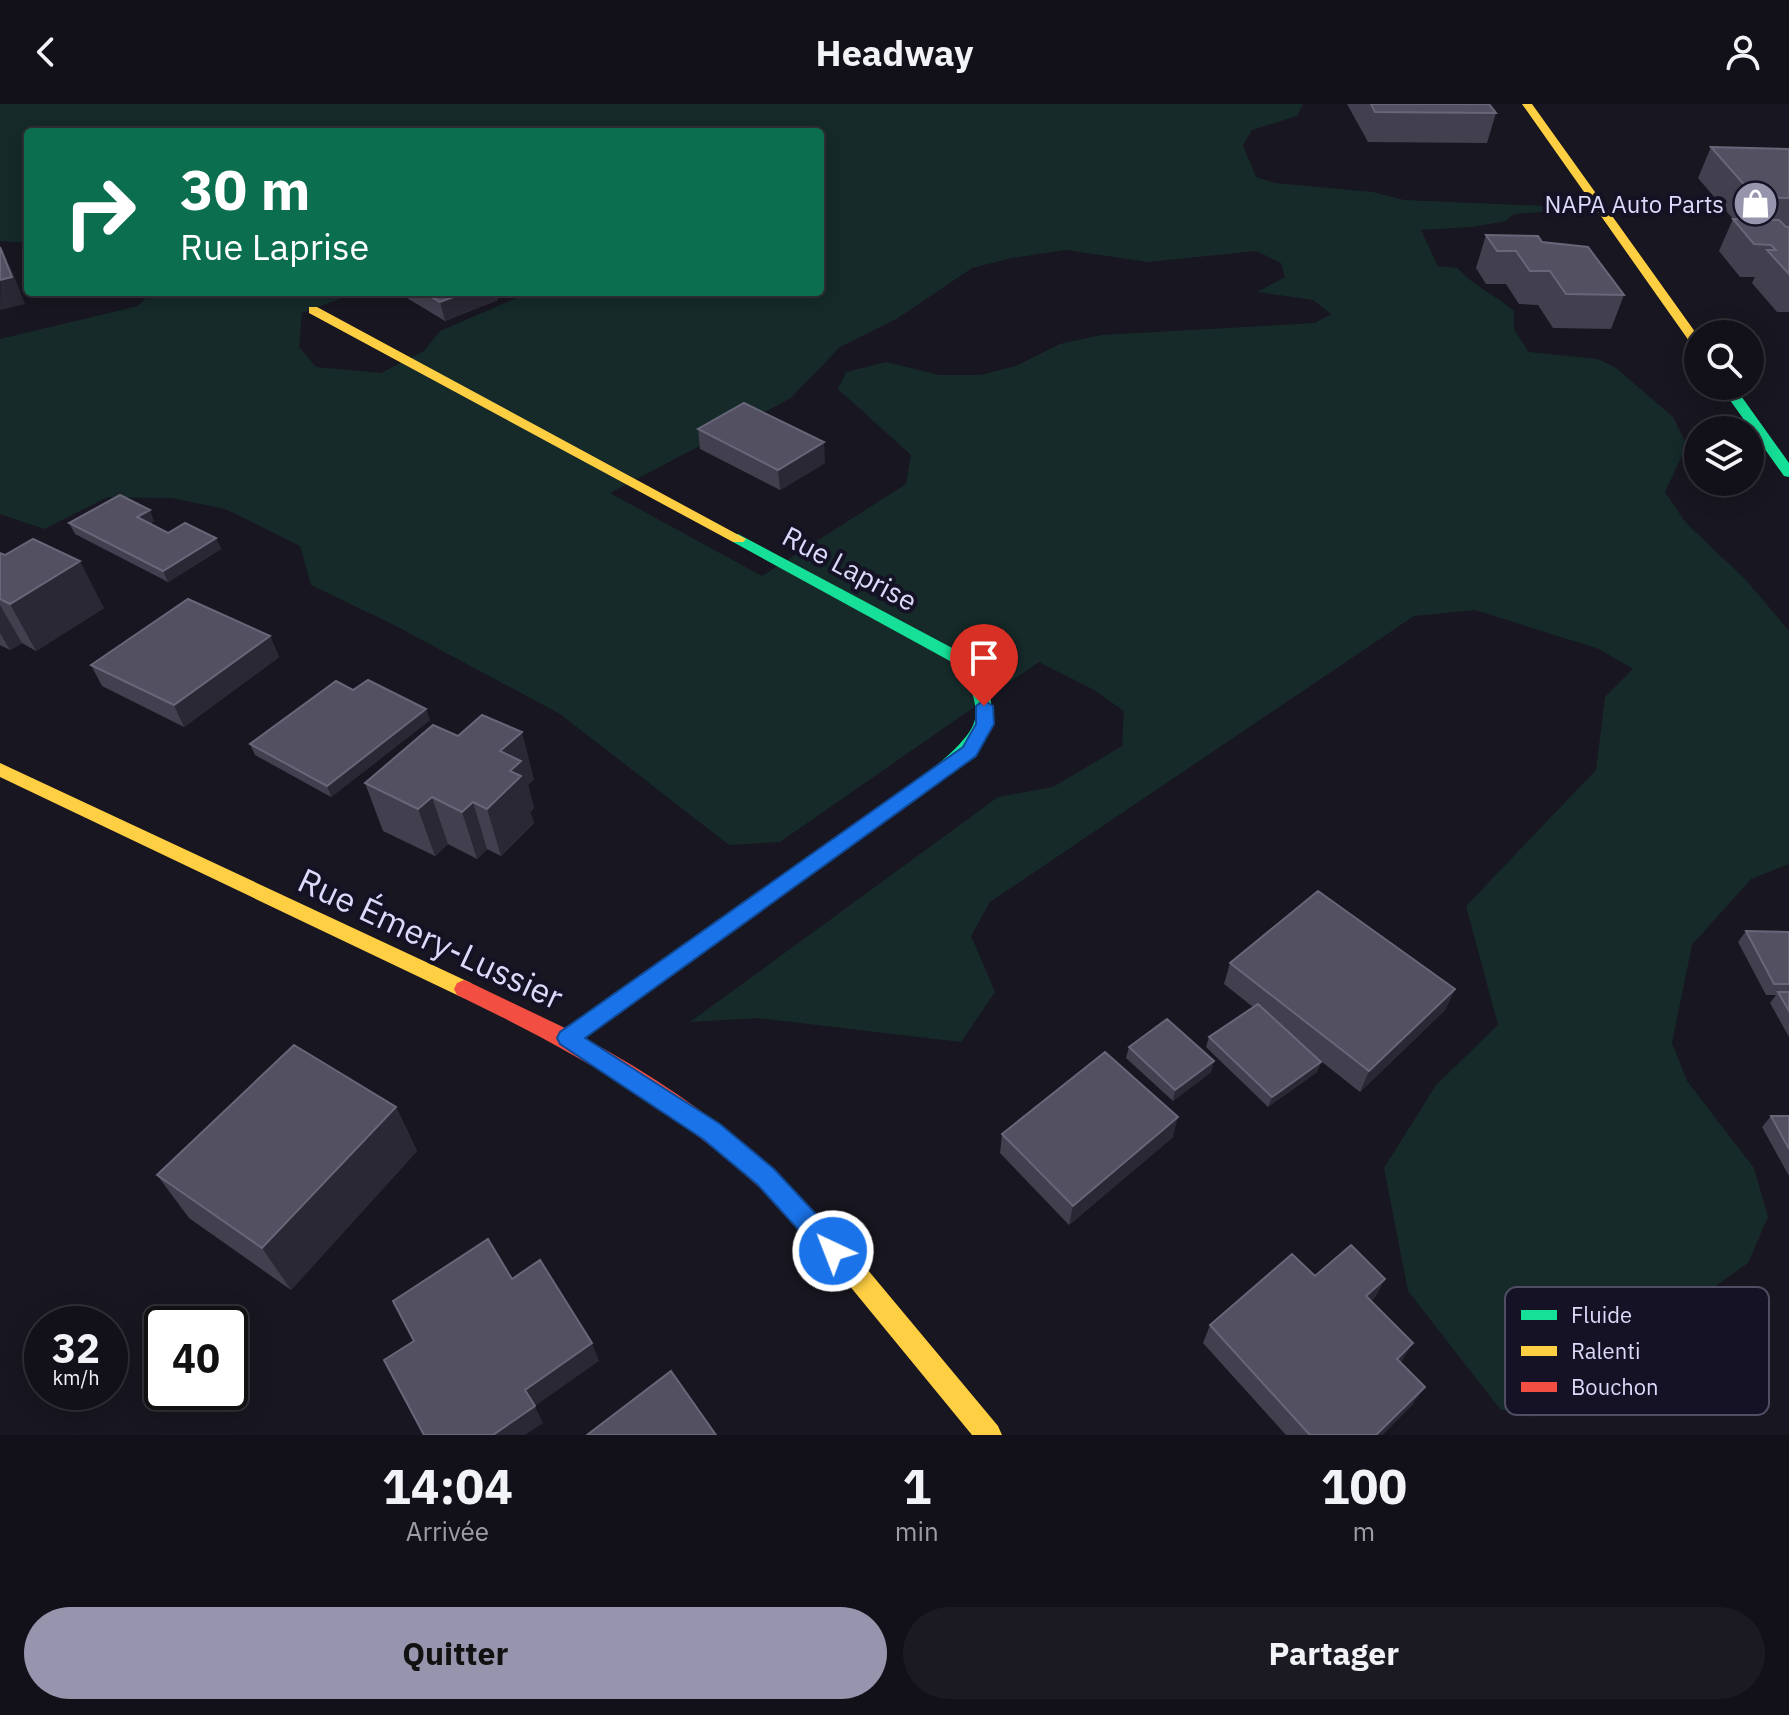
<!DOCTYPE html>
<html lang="fr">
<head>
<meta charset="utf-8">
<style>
  :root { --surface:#121018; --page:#1b1921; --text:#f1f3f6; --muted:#9c9da2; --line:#313037; --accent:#9795ae }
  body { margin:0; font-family:"IBM Plex Sans",sans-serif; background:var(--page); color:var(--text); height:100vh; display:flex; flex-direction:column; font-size:30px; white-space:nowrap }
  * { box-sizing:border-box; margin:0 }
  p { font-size:26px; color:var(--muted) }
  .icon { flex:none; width:44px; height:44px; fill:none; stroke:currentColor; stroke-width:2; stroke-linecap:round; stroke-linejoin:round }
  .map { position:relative; height:1331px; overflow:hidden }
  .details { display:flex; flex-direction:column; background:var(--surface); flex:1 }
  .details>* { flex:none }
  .banner { position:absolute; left:24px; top:24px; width:800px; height:168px; border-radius:8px; box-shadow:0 4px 20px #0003,0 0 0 2px var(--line); background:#0b6e4f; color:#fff; overflow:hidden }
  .buttons { position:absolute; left:1684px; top:216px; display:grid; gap:16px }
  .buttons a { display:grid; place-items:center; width:80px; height:80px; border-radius:50%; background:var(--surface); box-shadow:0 4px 20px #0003,0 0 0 2px var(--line); font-size:40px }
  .speed { position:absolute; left:24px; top:1202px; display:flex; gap:16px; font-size:40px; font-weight:700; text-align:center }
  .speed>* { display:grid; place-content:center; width:104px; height:104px; border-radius:50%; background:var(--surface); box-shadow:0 4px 20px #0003,0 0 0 2px var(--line); line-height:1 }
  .speed small { font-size:20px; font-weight:400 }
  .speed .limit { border:4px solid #111; border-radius:12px; background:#fff; color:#111 }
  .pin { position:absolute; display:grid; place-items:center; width:68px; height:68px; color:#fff; margin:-82px -34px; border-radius:50% 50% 50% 0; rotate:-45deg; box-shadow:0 0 8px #0007 }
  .pin .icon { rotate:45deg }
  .me { position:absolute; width:88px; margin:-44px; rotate:317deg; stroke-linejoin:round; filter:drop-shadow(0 0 6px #0008) }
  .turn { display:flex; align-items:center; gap:28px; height:168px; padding:0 24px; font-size:36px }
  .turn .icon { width:104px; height:104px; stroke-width:2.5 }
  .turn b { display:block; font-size:56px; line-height:68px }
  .eta { display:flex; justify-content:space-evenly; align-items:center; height:136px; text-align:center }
  .eta b { font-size:48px; font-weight:700; line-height:56px }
  .cta { display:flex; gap:16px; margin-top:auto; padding:16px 24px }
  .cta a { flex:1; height:92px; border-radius:48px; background:var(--accent); color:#111; font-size:32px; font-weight:700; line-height:92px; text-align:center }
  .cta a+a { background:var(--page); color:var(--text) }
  header { display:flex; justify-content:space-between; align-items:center; height:104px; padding:0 24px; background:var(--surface); font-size:36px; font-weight:700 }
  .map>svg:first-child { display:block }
</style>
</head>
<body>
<header><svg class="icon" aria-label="back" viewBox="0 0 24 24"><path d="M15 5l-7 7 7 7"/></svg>Headway<svg class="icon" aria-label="person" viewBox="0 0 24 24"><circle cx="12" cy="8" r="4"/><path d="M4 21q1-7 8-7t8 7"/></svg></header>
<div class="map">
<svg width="1789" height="1331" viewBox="0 0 1789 1331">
  <rect width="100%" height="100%" fill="#181620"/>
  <path fill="#162a2a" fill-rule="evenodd" d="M0,0H1303L1297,12L1252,26L1243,41L1256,73L1275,79L1373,88L1404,96L1546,102L1553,107L1514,110L1506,117L1472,123L1421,126L1438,162L1457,164C1474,182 1495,191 1514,207V226L1529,248L1598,255L1615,263L1673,313L1687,341L1665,388L1686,419L1746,476L1789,527V760L1751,775L1692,841L1672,939L1687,977L1754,1064L1768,1113L1748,1159L1532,1313L1500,1305L1408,1187L1384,1064L1436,981L1498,921L1466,802L1596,666L1605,593L1633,565L1599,545L1475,506L1414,512L990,798L971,832L995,888L961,938L758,914L690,918L998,693L1053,683L1122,642L1124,607L1094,586L1039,558L780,738L729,741L560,610L394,521L311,481L300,442L225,405L171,394L108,393L44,425L0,410V235L138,202L151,188H358L302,209L299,243L316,263L381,269L424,247L440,227L530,188H820V28H28V139L0,137ZM1066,146L1148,158L1256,147L1281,159L1285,173L1257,188L1313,196L1331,210L1315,219L1101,231L1060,240L1016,262L980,271H939L886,258L846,268L838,285L911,351L906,380L762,472L610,389L791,294L840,243L898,214L972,164L1012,154Z"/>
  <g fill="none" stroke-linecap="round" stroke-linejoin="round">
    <path fill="#16e098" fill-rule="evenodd" d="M1720,282H1734L1789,359V373L1784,372Z
      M738,430L971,554C993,590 1002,611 975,647L852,741H838L836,736L838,731C868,710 970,648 975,615C978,595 968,578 959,562L733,438V432Z"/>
    <path fill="#ffcf43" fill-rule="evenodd" d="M1522,0H1532L1698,232V245L1694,244Z
      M309,203H317L746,435L743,438H733L309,209Z
      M0,659L471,879L474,885L471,891L464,894L457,891L0,673Z
      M769,1066L777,1069L862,1159L998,1322L1002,1331H972L844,1175L761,1085L757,1077L761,1069Z"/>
    <path fill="#f24e42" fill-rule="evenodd" d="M845,729L852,731L854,736L852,741L584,934C654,971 718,1016 777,1069L781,1077L777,1085L769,1088L761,1085C670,1001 567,944 457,891L454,885L457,879L464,876L471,879L565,924Z"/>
  </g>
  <path fill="#42404f" d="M1347,0H1489L1496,9L1487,39L1368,38Z
    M1711,43L1789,45V208H1777L1752,179L1755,173H1740L1719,147L1733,115L1698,74Z
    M1486,131L1542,138L1624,191L1611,225L1553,224L1538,201L1519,200L1506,180H1486L1476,164Z
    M397,188H496L498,196L445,217Z
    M698,325L825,359L780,386L700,345Z
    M154,417L150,420L168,429L216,434L221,445L168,478L75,430L69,419Z
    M0,449L104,504L36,547L22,539L10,546L0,541Z
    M270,532L279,553L184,623L102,582L91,561Z
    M430,616L331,693L255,651L250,640Z
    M534,675L528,681L534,704L530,708L534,719L501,752L487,745L477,755L448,740L435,752L383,727L365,679Z
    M1746,827L1789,828V933L1770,899L1776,891H1766L1738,838Z
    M1230,859L1455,885L1445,906L1360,988L1312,950L1321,958L1317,968L1268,1003L1206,943L1209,933L1253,903L1224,880Z
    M1129,943L1214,957L1211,968L1173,997L1126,954Z
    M396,1003L417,1047L291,1186L189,1114L157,1071Z
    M1771,1012H1789V1072L1762,1023Z
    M1002,1030L1173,1033L1069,1121L1000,1049Z
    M1315,1172L1385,1175L1375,1193L1371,1197L1401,1258L1413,1300L1382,1331H1286L1203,1239L1210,1221Z"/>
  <path fill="#2a2834" d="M1,143L13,169L25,200L0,206Z
    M467,188H496L498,196L445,217L440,198Z
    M824,338L825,359L780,386L778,366Z
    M150,406L154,417L142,424L137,413Z
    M216,434L221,445L168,478L163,467Z
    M80,457L104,504L36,547L10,500Z
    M0,501L22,539L10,546L0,529Z
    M270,532L279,553L184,623L174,601Z
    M426,605L430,616L331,693L327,682Z
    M522,628L534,675L528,681L534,704L530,708L534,719L501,752L487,705L500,647Z
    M432,693L448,740L435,752L418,705Z
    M473,698L487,745L477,755L462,708Z
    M1455,885L1445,906L1360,988L1369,967Z
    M1214,957L1211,968L1173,997L1175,986Z
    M1321,958L1317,968L1268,1003L1272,993Z
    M396,1003L417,1047L291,1186L262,1144Z
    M1178,1013L1173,1033L1069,1121L1073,1102Z
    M1385,1175L1375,1193L1356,1210L1366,1192Z
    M592,1239L599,1257L535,1302L543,1319L525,1331H493L525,1286Z
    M1413,1239L1402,1257L1386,1272L1397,1255Z
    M1425,1283L1413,1300L1382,1331H1376Z"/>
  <path fill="#525061" stroke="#686679" stroke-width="2" d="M1371,0H1489L1496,9L1375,8Z
    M1711,43L1789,45V94L1755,93Z
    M1733,115L1779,116L1786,123H1789V170L1767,146H1776L1771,141L1754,140Z
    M1486,131L1538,132L1542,138L1588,143L1624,191L1566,190L1550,167H1530L1516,147H1497Z
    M0,143L12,173L0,176Z
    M423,188H467L440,198Z
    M744,299L824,338L778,366L698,325Z
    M120,391L150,406L137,413L168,429L185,419L216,434L163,467L69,419Z
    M33,435L80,457L10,500L0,495V449L5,451Z
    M188,495L270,532L174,601L91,561Z
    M368,576L426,605L327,682L250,640L336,577L353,586Z
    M482,611L522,628L500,647L521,657L510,667L521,672L487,705L473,698L462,708L432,693L418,705L365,679L433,621L458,632Z
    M1318,787L1455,885L1369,967L1230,859Z
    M1746,827L1789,828V880H1774Z
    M1778,888H1789V907Z
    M1258,900L1321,958L1272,993L1209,933Z
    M1167,915L1214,957L1175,986L1129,943Z
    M294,941L396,1003L262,1144L157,1071Z
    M1105,948L1178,1013L1073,1102L1002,1030Z
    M1771,1012H1789V1045Z
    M488,1135L512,1175L540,1156L592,1239L525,1286L535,1302L493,1331H424L384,1256L414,1237L393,1197Z
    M1351,1141L1385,1175L1366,1192L1413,1239L1397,1255L1425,1283L1376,1331H1310L1210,1221L1292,1150L1315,1172Z
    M671,1267L716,1331H587Z"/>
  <path fill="#1a73e8" stroke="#114b97" stroke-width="2" d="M984,596L993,602L994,620L976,652L585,934L720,1020L774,1065L842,1138L846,1147L842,1155L833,1158L825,1155L758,1081L703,1035L560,940L557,934L560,928L963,643L976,620V602Z"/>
  <defs>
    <symbol id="shop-disc" viewBox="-11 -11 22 22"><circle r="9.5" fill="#9795ae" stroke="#141224"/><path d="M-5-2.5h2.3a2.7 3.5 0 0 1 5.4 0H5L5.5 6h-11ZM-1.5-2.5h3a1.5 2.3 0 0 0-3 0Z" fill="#fff"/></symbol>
  </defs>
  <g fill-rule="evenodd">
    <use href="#shop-disc" x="1730" y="74" width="51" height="51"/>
  </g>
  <g text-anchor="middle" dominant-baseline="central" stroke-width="8" stroke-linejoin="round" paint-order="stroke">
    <g font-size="24" fill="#dcdafa" stroke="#141224" text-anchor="end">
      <text x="1724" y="100">NAPA Auto Parts</text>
    </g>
    <g font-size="28" fill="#dcdafa" stroke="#141224">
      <text transform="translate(850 464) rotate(28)">Rue Laprise</text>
    </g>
    <g font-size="34" fill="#dcdafa" stroke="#141224">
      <text transform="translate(431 834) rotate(25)">Rue Émery-Lussier</text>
    </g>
  </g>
  <rect x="1505" y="1183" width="264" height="128" rx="12" fill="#141224" stroke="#504e64" stroke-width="2"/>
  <rect x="1521" y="1206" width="36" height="10" fill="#16e098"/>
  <rect x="1521" y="1242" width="36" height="10" fill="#ffcf43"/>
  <rect x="1521" y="1278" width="36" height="10" fill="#f24e42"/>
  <g font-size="22" fill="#dcdafa">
    <text x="1571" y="1219">Fluide</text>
    <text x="1571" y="1255">Ralenti</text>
    <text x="1571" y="1291">Bouchon</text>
  </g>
</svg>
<div class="buttons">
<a><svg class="icon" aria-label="search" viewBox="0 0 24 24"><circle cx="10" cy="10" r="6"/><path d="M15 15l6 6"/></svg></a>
<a><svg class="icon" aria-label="layers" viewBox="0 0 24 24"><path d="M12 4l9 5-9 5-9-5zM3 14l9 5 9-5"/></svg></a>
</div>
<div class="speed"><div>32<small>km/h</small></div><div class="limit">40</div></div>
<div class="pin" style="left:984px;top:602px;background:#d93025"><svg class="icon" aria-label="arrive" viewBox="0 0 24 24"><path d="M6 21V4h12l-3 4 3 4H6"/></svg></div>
<svg class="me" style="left:833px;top:1147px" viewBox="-20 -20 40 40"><circle r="17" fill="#1a73e8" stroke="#fff" stroke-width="3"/><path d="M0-11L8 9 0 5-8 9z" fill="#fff"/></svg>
<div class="banner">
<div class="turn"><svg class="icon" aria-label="right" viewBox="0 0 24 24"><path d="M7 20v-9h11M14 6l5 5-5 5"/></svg><div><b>30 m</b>Rue Laprise</div></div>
</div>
</div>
<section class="details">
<div class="eta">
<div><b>14:04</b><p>Arrivée</p></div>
<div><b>1</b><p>min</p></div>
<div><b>100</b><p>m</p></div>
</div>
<div class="cta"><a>Quitter</a><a>Partager</a></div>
</section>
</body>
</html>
